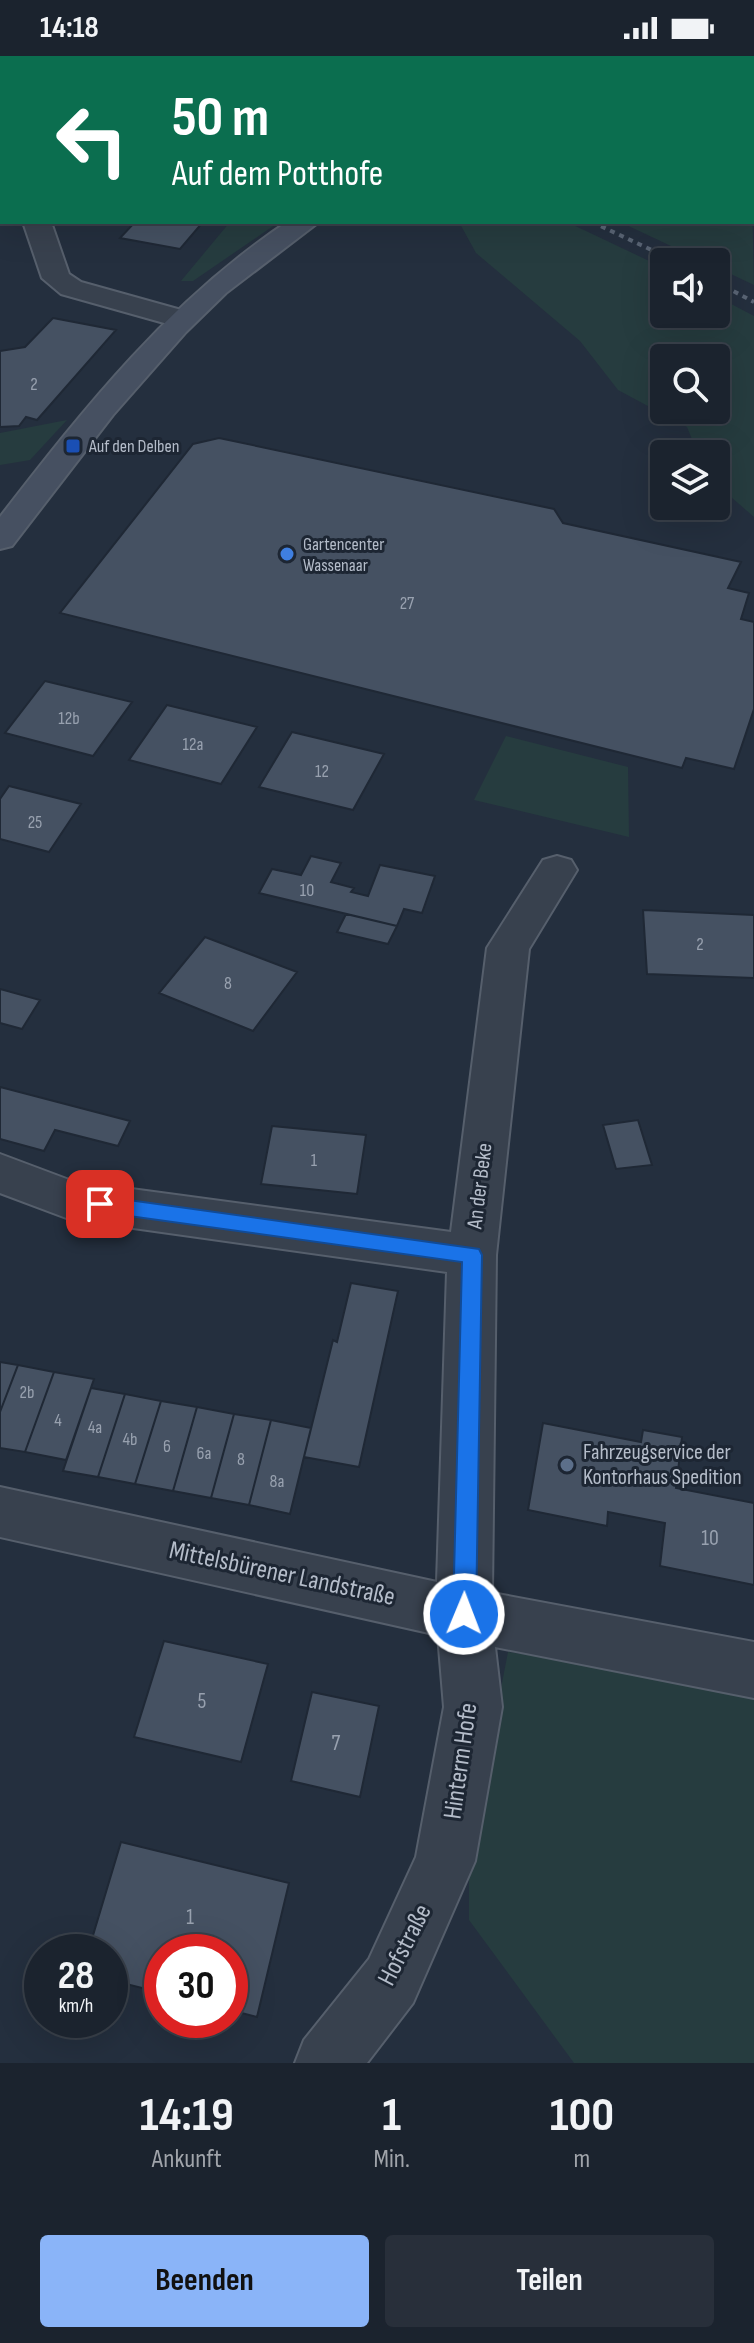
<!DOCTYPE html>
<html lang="de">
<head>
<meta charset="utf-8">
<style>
  :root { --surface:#1b232e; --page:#282f3a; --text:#f1f3f6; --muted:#a0a4aa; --line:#39404a; --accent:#8ab4f8 }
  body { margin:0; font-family:"Sofia Sans Condensed",sans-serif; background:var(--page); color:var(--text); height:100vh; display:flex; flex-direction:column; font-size:30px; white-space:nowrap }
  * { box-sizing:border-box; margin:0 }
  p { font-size:26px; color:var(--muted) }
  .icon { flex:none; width:44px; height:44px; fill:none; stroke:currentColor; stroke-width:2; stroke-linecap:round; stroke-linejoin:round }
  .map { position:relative; height:2007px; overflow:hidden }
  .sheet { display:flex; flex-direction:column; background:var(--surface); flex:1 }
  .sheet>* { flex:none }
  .banner { position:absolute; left:0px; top:0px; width:754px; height:168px; box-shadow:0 8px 32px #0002,0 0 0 2px var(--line); background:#0b6e4f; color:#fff; overflow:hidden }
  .controls { position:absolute; left:650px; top:192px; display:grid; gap:16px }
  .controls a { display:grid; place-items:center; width:80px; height:80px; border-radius:8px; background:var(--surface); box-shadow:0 8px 32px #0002,0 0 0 2px var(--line); font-size:40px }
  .speed { position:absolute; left:24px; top:1878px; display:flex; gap:16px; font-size:40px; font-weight:700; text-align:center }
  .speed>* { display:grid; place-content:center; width:104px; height:104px; border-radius:50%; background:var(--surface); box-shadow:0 8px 32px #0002,0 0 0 2px var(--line); line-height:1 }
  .speed small { font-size:20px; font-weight:400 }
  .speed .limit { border:12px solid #d22; background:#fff; color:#111 }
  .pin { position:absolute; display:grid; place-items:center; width:68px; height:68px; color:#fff; margin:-34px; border-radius:16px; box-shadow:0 4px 12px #0006 }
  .me { position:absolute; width:88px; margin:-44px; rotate:1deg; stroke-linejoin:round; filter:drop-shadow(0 0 6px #0008) }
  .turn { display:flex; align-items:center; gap:28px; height:168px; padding:0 40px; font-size:36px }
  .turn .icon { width:104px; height:104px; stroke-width:2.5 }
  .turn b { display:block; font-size:56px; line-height:68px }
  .eta { display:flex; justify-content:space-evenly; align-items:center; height:136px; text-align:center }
  .eta b { font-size:48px; font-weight:700; line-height:56px }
  .primary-button { display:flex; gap:16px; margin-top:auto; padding:16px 40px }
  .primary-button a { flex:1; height:92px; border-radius:8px; background:var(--accent); color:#111; font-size:32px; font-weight:700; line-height:92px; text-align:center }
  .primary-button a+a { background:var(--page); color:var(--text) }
  .status { display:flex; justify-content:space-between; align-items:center; height:56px; padding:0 40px; background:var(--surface); direction:ltr }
  .status svg { height:22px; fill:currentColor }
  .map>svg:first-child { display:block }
</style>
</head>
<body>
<div class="status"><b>14:18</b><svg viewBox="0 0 49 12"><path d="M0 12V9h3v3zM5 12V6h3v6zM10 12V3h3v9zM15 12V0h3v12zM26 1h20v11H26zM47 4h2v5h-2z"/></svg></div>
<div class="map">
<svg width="754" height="2007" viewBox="0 0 754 2007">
  <rect width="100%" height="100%" fill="#242f3e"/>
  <path fill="#263c3f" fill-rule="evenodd" d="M752,137L754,229L716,211V206H705L620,166H752Z
    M230,166H279L193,225H181Z
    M459,166H567L664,212V258H716V240L754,260V461L716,428V398H698L687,371L618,334L580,285L476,197ZM716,302V354H664V302Z
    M67,364L30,404L0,409V377Z
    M506,680L628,711L629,781L474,744Z
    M508,1596L754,1631V2007H574L469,1864V1798Z"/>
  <path fill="#455162" stroke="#1f2835" stroke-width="2" d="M135,166H203L180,193L120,182Z
    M53,262L116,274L37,364L26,361L19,370L0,371V295L25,291Z
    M219,382L554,453L563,467L741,506L728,532L749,537L741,563L754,566V653L734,713L686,702L682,712L60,557L193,388Z
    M45,625L132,646L93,700L5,677Z
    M167,649L257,671L221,728L129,704Z
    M292,676L384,698L353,754L259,731Z
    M9,730L81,748L49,796L0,783V743Z
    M311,800L341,807L331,826L354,832L351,836L368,840L380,809L435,820L422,857L404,853L397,870L259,837L272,813L301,819Z
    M643,854L754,859V922L647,918Z
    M346,858L397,870L388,888L337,876Z
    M205,881L297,916L253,975L159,937Z
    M0,933L40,944L22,973L0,967Z
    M0,1031L69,1049L130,1065L118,1090L55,1074L44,1095L0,1083Z
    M638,1064L652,1109L616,1113L603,1069Z
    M272,1070L366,1079L357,1138L261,1128Z
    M351,1227L398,1235L359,1411L304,1401L333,1284L337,1286Z
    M0,1306L18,1309L0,1356Z
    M18,1309L54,1316L25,1396L0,1392V1356Z
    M54,1316L94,1323L66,1404L25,1396Z
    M91,1332L125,1338L98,1421L63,1415Z
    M125,1338L161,1345L135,1428L98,1421Z
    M161,1345L197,1351L173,1435L135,1428Z
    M197,1351L234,1358L211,1442L173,1435Z
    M234,1358L271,1364L249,1449L211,1442Z
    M271,1364L311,1372L290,1458L249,1449Z
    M543,1367L641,1386L643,1374L682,1381L676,1432L754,1447V1529L660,1510L665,1467L608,1456L607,1470L528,1454Z
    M164,1585L268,1608L241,1706L134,1681Z
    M312,1636L379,1650L360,1741L291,1725Z
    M121,1786L289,1827L257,1961L230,1954V1896H162V1937L110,1924V1896H88Z"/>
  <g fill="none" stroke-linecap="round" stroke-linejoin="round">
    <defs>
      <path id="street" d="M752,89L754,90V106L752,105Z
        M2,95V112L0,111Z
        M23,166H51L69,218L81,226L192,257L197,263L192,269L182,272L61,238L42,222Z
        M557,800L571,804L577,814L529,893L496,1199L492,1537L754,1586V1642L495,1591L502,1651L475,1805L413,1947L367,2007H295L304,1984L369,1903L416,1801L444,1651L438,1579L0,1481V1431L437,1526L447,1216L69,1163L0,1137V1098L72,1125L451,1176L487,892L543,804Z"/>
      <path id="secondary" d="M287,166H319L226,237L186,276L113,359L12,490L0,493V461C85,351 170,244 287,166Z"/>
    </defs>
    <use href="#street" stroke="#565f6c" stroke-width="4"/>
    <use href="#secondary" stroke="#565f6c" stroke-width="4"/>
    <use href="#street" fill="#38414e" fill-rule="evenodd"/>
    <use href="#secondary" fill="#465061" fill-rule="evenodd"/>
    <path stroke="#5a6575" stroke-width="4" stroke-dasharray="5 5" stroke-linecap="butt" d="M60,0L69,2
      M592,166L677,206
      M716,226L754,246"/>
  </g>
  <path fill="#1a73e8" stroke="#114b97" stroke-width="2" d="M100,1140L479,1193L482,1199L476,1558L472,1565L464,1569L456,1565L453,1558L462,1206L100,1156L93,1154L90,1148L93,1143Z"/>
  <rect fill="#1a4fb4" stroke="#1d2633" stroke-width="3" x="65" y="382" width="16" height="16" rx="4"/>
  <circle fill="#3f7fe0" stroke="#1d2633" stroke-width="3" cx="287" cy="498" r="8"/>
  <circle fill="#5c6f8a" stroke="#1d2633" stroke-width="3" cx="567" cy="1409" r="8"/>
  <g text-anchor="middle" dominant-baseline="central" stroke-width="6" stroke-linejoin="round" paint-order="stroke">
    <g font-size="18" fill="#98a1af">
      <text x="34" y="328">2</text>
      <text x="407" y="547">27</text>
      <text x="69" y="662">12b</text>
      <text x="193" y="688">12a</text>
      <text x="322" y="715">12</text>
      <text x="35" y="766">25</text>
      <text x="307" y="834">10</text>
      <text x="700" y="888">2</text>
      <text x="228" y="927">8</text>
      <text x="314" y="1104">1</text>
      <text x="27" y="1336">2b</text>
      <text x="58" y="1364">4</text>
      <text x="95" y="1371">4a</text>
      <text x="130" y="1383">4b</text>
      <text x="167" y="1390">6</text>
      <text x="204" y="1397">6a</text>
      <text x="241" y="1403">8</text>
      <text x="277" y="1425">8a</text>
    </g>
    <g font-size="18" fill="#b4bcc9" stroke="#1d2633" text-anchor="start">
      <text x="89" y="390">Auf den Delben</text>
      <text x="303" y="488">Gartencenter<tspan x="303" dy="21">Wassenaar</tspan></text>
    </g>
    <g font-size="22" fill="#b4bcc9" stroke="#1d2633">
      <text transform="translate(480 1130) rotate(-83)">An der Beke</text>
    </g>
    <g font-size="22" fill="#b4bcc9" stroke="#1d2633" text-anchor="start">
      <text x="583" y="1396">Fahrzeugservice der<tspan x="583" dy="25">Kontorhaus Spedition</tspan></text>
    </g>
    <g font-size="22" fill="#98a1af">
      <text x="710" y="1482">10</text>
      <text x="202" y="1645">5</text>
      <text x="336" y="1687">7</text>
      <text x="190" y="1861">1</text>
    </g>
    <g font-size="26" fill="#b4bcc9" stroke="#1d2633">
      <text transform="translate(282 1518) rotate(12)">Mittelsbürener Landstraße</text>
      <text transform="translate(461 1705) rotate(-82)">Hinterm Hofe</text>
      <text transform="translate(405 1889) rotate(-63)">Hofstraße</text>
    </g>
  </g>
</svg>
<div class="controls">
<a><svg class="icon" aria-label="sound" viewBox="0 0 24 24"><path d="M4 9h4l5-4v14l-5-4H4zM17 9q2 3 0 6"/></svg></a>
<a><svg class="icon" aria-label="search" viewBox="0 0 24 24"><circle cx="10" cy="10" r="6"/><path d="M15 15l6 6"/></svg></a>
<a><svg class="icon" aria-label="layers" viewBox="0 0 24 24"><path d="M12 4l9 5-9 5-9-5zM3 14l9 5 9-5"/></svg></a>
</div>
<div class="speed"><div>28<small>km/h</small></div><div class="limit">30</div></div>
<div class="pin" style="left:100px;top:1148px;background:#d93025"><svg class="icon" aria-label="arrive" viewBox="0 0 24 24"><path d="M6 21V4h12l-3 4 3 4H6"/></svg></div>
<svg class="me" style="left:464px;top:1558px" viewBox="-20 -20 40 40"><circle r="17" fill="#1a73e8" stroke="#fff" stroke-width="3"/><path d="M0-11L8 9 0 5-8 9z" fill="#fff"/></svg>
<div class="banner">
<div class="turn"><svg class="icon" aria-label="left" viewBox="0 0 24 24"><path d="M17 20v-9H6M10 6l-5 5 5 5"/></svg><div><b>50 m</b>Auf dem Potthofe</div></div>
</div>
</div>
<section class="sheet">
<div class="eta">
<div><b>14:19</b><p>Ankunft</p></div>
<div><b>1</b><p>Min.</p></div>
<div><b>100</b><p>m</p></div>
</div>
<div class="primary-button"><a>Beenden</a><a>Teilen</a></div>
</section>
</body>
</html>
